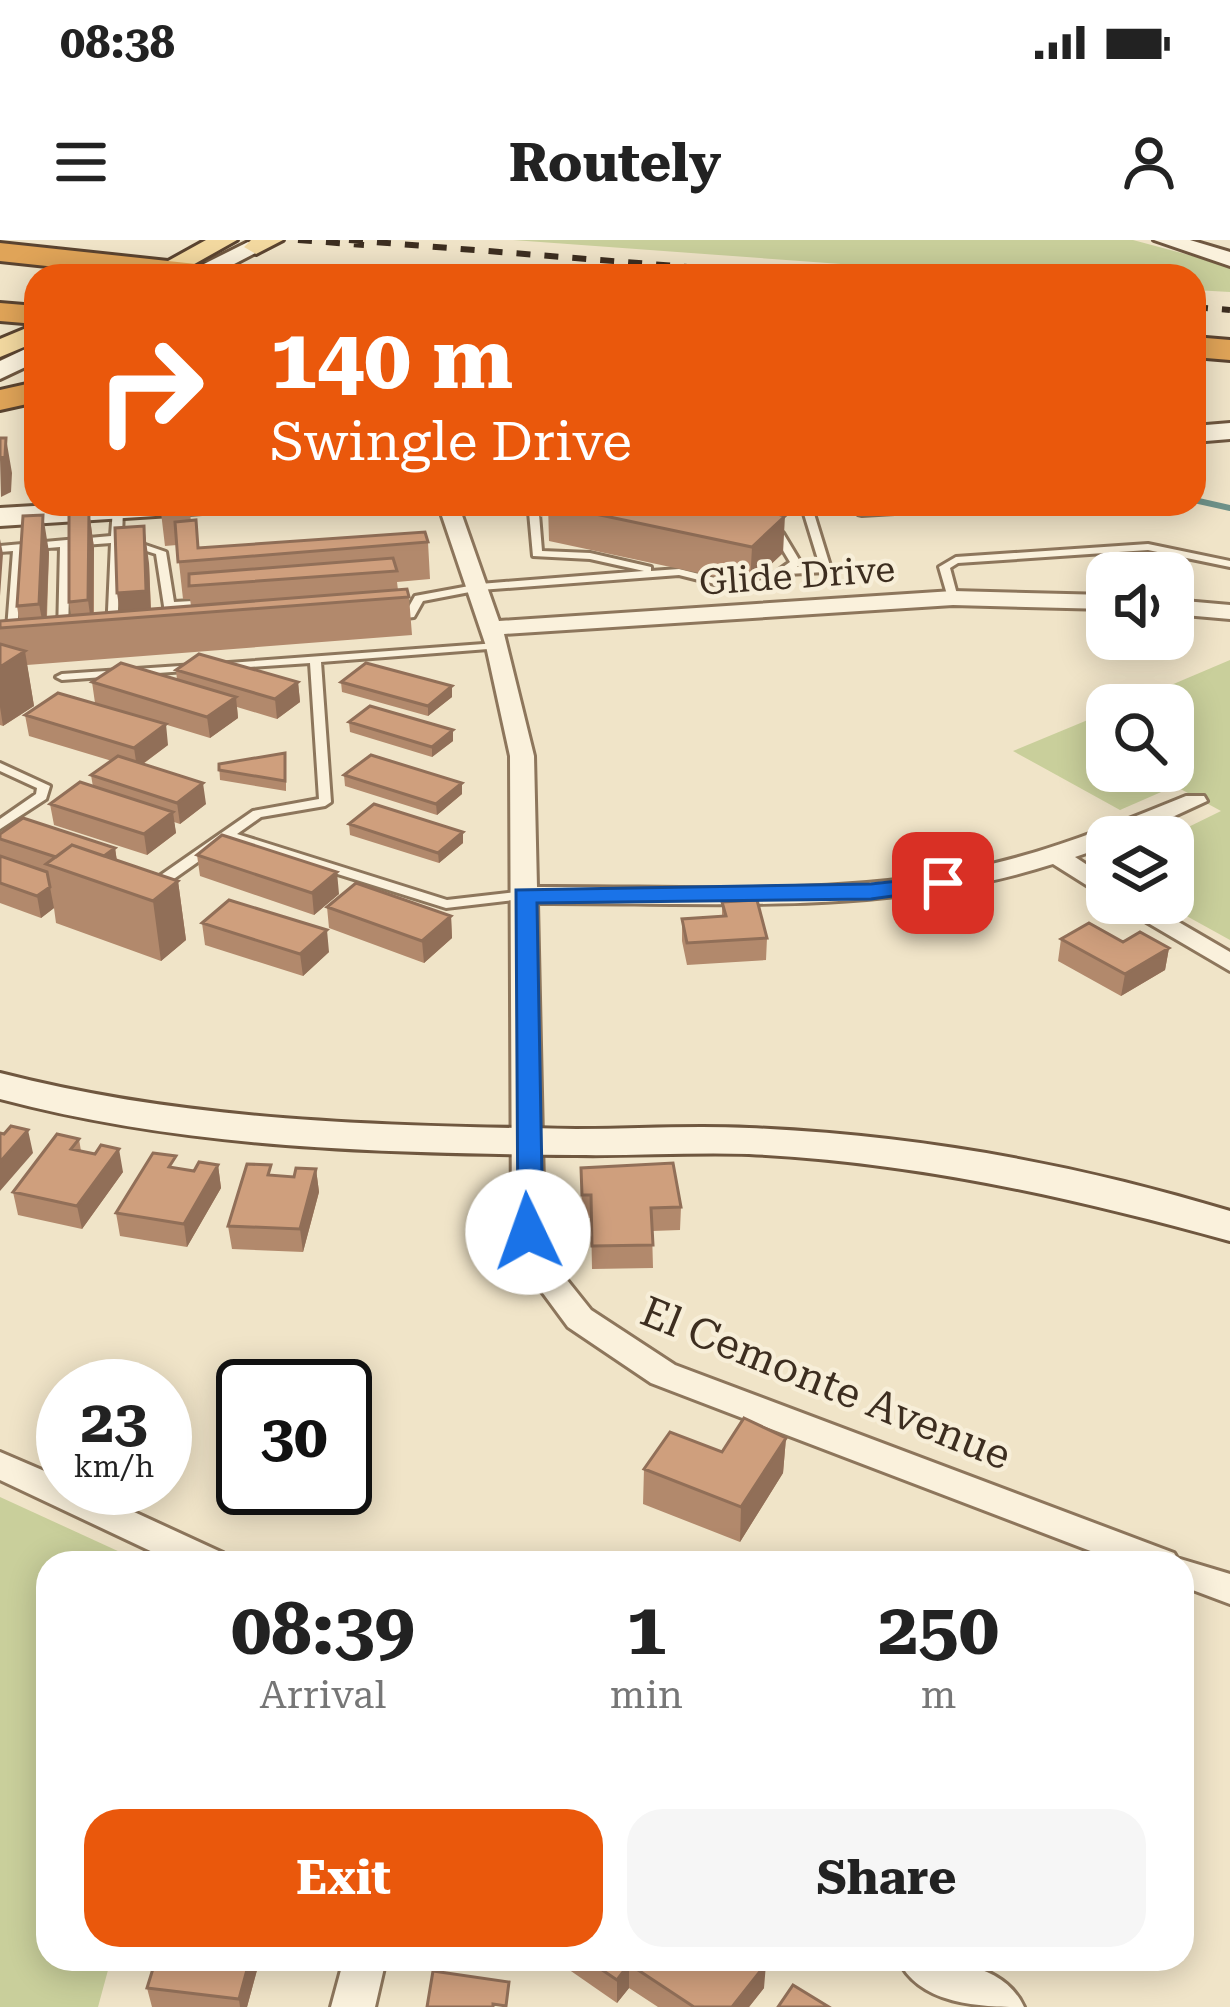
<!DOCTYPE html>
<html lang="en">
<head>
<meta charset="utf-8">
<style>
  :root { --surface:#fff; --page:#f6f6f6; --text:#222; --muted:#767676; --accent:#ea580c }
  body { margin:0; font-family:"Roboto Serif",serif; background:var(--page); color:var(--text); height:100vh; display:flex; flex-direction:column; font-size:45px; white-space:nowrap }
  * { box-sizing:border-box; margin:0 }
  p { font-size:39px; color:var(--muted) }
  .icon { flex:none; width:66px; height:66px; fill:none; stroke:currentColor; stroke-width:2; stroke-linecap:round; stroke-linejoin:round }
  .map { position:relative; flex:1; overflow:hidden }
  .details { position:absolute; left:36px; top:1311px; width:1158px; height:420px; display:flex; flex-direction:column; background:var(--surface); border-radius:36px; box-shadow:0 6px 30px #0003 }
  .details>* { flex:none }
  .guide { position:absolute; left:24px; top:24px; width:1182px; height:252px; border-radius:36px; box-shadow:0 6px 30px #0003; background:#ea580c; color:#fff; overflow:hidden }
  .tools { position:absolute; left:1086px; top:312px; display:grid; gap:24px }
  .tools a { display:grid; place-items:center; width:108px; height:108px; border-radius:24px; background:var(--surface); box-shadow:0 6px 30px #0003; font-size:60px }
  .speed { position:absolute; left:36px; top:1119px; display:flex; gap:24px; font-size:60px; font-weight:700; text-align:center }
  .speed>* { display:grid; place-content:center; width:156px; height:156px; border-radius:50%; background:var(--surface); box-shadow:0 6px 30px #0003; line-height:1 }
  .speed small { font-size:30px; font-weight:400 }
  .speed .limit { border:6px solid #111; border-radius:18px; background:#fff; color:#111 }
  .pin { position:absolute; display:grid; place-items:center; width:102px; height:102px; color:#fff; margin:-51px; border-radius:24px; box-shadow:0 6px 18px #0006 }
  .me { position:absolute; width:132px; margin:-66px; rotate:357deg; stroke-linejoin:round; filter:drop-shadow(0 0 9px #0008) }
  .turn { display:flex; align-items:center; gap:42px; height:252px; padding:0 48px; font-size:54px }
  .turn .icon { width:156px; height:156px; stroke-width:2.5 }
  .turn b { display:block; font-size:84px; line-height:102px }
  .eta { display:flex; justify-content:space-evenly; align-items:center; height:204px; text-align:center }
  .eta b { font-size:72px; font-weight:700; line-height:84px }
  .cta { display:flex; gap:24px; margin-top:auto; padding:24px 48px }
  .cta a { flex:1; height:138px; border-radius:36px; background:var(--accent); color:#fff; font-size:48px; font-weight:700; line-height:138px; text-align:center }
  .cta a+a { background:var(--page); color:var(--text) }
  .status { display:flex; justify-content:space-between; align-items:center; height:84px; padding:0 60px; background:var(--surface); direction:ltr }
  .status svg { height:33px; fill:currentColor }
  header { display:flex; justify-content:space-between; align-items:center; height:156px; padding:0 48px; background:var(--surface); font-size:54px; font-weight:700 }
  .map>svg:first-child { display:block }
</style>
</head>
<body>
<div class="status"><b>08:38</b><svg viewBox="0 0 49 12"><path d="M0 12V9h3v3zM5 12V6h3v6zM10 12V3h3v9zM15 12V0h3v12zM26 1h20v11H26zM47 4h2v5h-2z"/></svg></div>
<header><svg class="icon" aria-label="menu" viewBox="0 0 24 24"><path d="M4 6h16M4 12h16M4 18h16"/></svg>Routely<svg class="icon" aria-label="person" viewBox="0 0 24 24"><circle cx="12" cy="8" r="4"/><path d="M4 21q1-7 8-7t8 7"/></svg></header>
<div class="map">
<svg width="1230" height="1767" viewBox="0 0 1230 1767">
  <rect width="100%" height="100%" fill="#f0e4c8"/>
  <path fill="#c9cf9b" d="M513,0H1133L1230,26V52L1194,50V36H1006Z
    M1230,420V700L1163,663H1173V597H1168L1221,571L1175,546L1120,570L1013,511L1107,472V531H1173V465H1124Z
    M0,1257L144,1323H48V1719H111L98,1767H0Z"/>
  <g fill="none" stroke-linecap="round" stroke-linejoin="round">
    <path stroke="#6f938a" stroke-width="6" d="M1194,260L1230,268"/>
    <defs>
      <path id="lane" d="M555,264H573L539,274L542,311L590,313L651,327V331L679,329L735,343L765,340L790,322L775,297L765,293L770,290L783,293L801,323L797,327L820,326L801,264H811L831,329L826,332L787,334L772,345L735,349L679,335L480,350L423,361L414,377L390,380L384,377L390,374L406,372L415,356L480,344L644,331L590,319L533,316L529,272Z
        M852,264H862L865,269L943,264L949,267L944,270L862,275L858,274Z
        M118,266L123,269L122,297L166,312L174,362L211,360L216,363L215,365L174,369L173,384L167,387L163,386L164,366L156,314L121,303L117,391L115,393H107L111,303L70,306L68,393L66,395H58L60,307L24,310L16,400L10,403L6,402L13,311L0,312V306L111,296L113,269Z
        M1148,304L1230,321V327L1148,310L958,323L950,328L958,358L953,361L948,358L939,327L956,317Z
        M497,403L503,406L501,408L321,422L331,562L325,566L261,577L237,594L447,660L525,651L532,655L530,658L446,668L229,600L158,650H148L146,647L148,644L253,571L319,559L310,423L219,429L213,426L215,424Z
        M195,425L199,426V430L62,440L56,437L62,434Z
        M0,523L50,546L46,559L0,589V579L36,554L37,548L0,531Z"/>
      <path id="street" d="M438,264H458L499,381L953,351L1107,355V369L953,365L504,394L534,516L537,647C680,646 827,657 969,629C1044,614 1115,585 1186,556H1204L1207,561L1129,597H1107V606L1075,617L1107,638V658L1053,624C888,677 707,662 537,663L544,993L567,1040L591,1070L675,1125L1174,1313L1177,1318L1230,1334V1364L1182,1346V1323H1122L651,1143L568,1087L537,1045L512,993L510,516L486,406Z
        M1173,360L1230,365V379L1173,374Z
        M1114,663H1146L1230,712V731Z
        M0,1212L63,1239V1248H82L223,1313L228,1323H176L0,1240Z
        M344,1719H386L375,1767H331Z
        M898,1719C941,1719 1003,1721 1024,1767C980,1767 919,1765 898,1719Z"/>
      <path id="secondary" d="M1154,0H1190L1230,12V26Z
        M248,2L267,7L211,36H180Z
        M36,104V122L0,139V121Z
        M1230,183V199L1194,202V186Z
        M68,264H216L202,273L0,286V268Z
        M0,833C190,882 381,886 576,889C634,889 691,885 749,888C913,895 1073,923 1230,971V1001C1070,957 915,922 749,914C691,912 634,916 576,915C381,913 189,909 0,859Z"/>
      <path id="primary" d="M206,0H237L173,36H141Z
        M283,0L256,14L244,7L251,0Z
        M36,84V102L0,117V99Z"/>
      <path id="highway" d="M0,3L224,27L239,36H140L0,21Z
        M0,63L36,66V84L0,81Z
        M1194,97L1230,100V120L1194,117Z
        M36,142V162L0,170V150Z"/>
    </defs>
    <use href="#lane" stroke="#8d765c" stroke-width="6"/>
    <use href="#street" stroke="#8d765c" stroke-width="6"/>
    <use href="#secondary" stroke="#6f573f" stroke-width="6"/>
    <use href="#primary" stroke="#5b4430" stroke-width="6"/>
    <use href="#highway" stroke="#5b4430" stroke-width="6"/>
    <use href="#lane" fill="#faf1dc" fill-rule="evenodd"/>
    <use href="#street" fill="#faf1dc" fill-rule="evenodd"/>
    <use href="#secondary" fill="#faf1dc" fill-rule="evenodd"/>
    <use href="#primary" fill="#f3d9a0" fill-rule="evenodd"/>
    <use href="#highway" fill="#e0a458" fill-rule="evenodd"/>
    <path stroke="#3d2e20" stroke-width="6" stroke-dasharray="14 14" stroke-linecap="butt" d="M298,0L364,5
      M349,0L801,36
      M1194,67L1230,70"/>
  </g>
  <path fill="#b2896c" d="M160,264H189L191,281L199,308L428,302L430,339L397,342L398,350L409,357L412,395L27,425L34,466L3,486L0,485V381L19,379L17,366L49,312L47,377L71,375L69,362L89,271L94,308V373L120,371L149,323L151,369L191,366L190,359H183L177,305L165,306Z
    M548,264L783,313L750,344L549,301Z
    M176,430L298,442L300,462L277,479L237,467L238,478L210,498L95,463L92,442L177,440Z
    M341,442L452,446V457L428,476L342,452Z
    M25,475L168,505L143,524L206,564L180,584L174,582L176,593L147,615L54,585L50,564L93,547L91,535L112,521L29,496Z
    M349,482L453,501L432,517L350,492Z
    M286,523V551L220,540L219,524Z
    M344,535L462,554L437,575L345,546Z
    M349,584L463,603L439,623L350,595Z
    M0,594L115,608L117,621L178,641L186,700L161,721L56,683L54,668L41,678L0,663Z
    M197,615L339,654L314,675L200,636Z
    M722,662L767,698L766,720L687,725L682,701V679L722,677Z
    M327,667L451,676L452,698L424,723L329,688Z
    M202,683L329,712L303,736L205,705Z
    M1061,699L1123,702L1169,708L1165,730L1121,756L1058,721Z
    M79,899L81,911L123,932L82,989L18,975L13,952Z
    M218,925L221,948L187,1007L120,996L116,973L177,928L194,931Z
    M581,928L681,967L680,990L652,991L653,1028L592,1029L591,978H582Z
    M316,929L319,952L303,1012L232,1009L228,986L294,937Z
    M786,1198L783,1233L740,1302L643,1264L644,1229Z
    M260,1719L247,1767H152L147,1748Z
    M567,1719H759L764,1748L749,1767H658L629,1748L617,1763L568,1729Z"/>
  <path fill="#916f58" d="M6,198L12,233L11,252L1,257L0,219Z
    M89,271L94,308L93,381L91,382L88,360Z
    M43,275L49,312L46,385H43L39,364Z
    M785,276L783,313L750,344L752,307Z
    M144,286L149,323L151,377L121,379L117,353Z
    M0,299L3,314L0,356Z
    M25,411L34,466L3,486L0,467V427Z
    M298,442L300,462L277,479L275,459Z
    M452,446V457L428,476V466Z
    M236,457L238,478L210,498L207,477Z
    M166,484L168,505L137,528L134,508Z
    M453,490V501L432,517V507Z
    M203,543L206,564L180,584L177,563Z
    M462,543V554L437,575L436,564Z
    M173,572L176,593L147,615L144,594Z
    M463,592V603L439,623L438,613Z
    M115,608L118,629L88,628Z
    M337,632L339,654L314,675L312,653Z
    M178,641L186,700L161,721L153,661Z
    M50,647L54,668L41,678L37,656Z
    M451,676L452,698L424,723L422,701Z
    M327,690L329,712L303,736L300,714Z
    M1169,708L1165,730L1121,756L1125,734Z
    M28,890L33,913L0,951V922Z
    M119,909L123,932L82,989L77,966Z
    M218,925L221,948L187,1007L184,984Z
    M316,929L319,952L303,1012L300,989Z
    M786,1198L783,1233L740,1302L741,1267Z
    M250,1719H260L247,1767H240L239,1759Z
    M629,1724V1748L617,1763V1740Z
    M766,1724L764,1748L749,1767H732Z"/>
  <path fill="#cf9f7d" stroke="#916f58" stroke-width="3" d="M0,198H6L5,216L0,219Z
    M160,264H187V268L160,270Z
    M548,264H740L785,276L752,307Z
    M89,271L88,360L69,362V272Z
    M43,275L39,364L17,366L23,276Z
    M196,280L198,308L425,292L428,302L178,322L175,282Z
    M144,286L146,351L117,353L115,288Z
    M393,318L397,331L189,346V334Z
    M407,349L409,357L0,388V381Z
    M0,404L25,411L0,427Z
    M199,414L298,442L275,459L176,430Z
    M121,423L236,457L207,477L92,442Z
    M366,423L452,446L428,466L341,442Z
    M58,453L166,484L134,508L25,475Z
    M370,466L453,490L432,507L349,482Z
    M285,513V541L219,530V524Z
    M371,515L462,543L436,564L344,535Z
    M118,516L203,543L177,563L91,535Z
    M80,542L173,572L144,594L50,564Z
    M374,564L463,592L438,613L349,584Z
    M23,578L115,608L104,616L72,605L56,617L0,599V594Z
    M222,595L337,632L312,653L197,615Z
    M72,605L178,641L153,661L46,624Z
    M0,616L47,632L50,647L37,656L0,643Z
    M356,643L451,676L422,701L327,667Z
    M229,660L327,690L300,714L202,683Z
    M757,660L767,698L687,703L682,679L726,676L722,662Z
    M1089,683L1123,702L1140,692L1169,708L1125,734L1061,699Z
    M11,886L28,890L0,922V893L4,894Z
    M57,894L79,899L71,909L95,914L101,905L119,909L77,966L13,952Z
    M153,913L176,916L169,927L194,931L199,922L218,925L184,984L116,973Z
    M673,923L681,967L651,968L653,1005L592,1006L591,955H582L581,928Z
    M247,924L271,925L268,935L294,937L296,928L316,929L300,989L228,986Z
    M744,1178L786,1198L741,1267L644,1229L670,1192L722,1212Z
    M156,1719H250L239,1759L147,1748Z
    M586,1719H759L766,1724L732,1767H694L629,1724L617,1740Z
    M433,1731L509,1742L506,1766L493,1764V1767H427Z
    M793,1745L829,1767H778Z"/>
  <path fill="#1a73e8" stroke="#114b97" stroke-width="3" d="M943,636L951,638V648L871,659L537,663L543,992L538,999H518L516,650L871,644Z"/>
  <g text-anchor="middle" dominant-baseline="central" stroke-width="9" stroke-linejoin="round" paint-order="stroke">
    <g font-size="36" fill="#3d2e20" stroke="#f7eed8">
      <text transform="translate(797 336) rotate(-4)">Glide Drive</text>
    </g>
    <g font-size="42" fill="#3d2e20" stroke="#f7eed8">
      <text transform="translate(826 1143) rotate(22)">El Cemonte Avenue</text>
    </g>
  </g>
</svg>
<div class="tools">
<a><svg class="icon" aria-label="sound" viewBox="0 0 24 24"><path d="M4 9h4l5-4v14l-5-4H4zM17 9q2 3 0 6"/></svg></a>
<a><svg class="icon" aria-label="search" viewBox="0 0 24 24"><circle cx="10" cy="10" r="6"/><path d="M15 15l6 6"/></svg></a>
<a><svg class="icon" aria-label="layers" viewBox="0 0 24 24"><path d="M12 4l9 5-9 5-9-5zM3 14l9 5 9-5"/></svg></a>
</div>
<div class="speed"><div>23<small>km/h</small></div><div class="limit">30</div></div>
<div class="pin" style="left:943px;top:643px;background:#d93025"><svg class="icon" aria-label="arrive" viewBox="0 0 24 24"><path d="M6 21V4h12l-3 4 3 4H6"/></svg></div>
<svg class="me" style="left:528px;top:992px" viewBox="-20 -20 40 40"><circle r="19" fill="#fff"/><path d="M0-13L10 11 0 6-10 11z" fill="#1a73e8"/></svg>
<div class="guide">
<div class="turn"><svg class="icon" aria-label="right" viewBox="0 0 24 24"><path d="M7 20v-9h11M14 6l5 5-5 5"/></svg><div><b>140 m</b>Swingle Drive</div></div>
</div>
<section class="details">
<div class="eta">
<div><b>08:39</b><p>Arrival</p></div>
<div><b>1</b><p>min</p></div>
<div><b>250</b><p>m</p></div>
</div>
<div class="cta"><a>Exit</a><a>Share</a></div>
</section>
</div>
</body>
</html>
